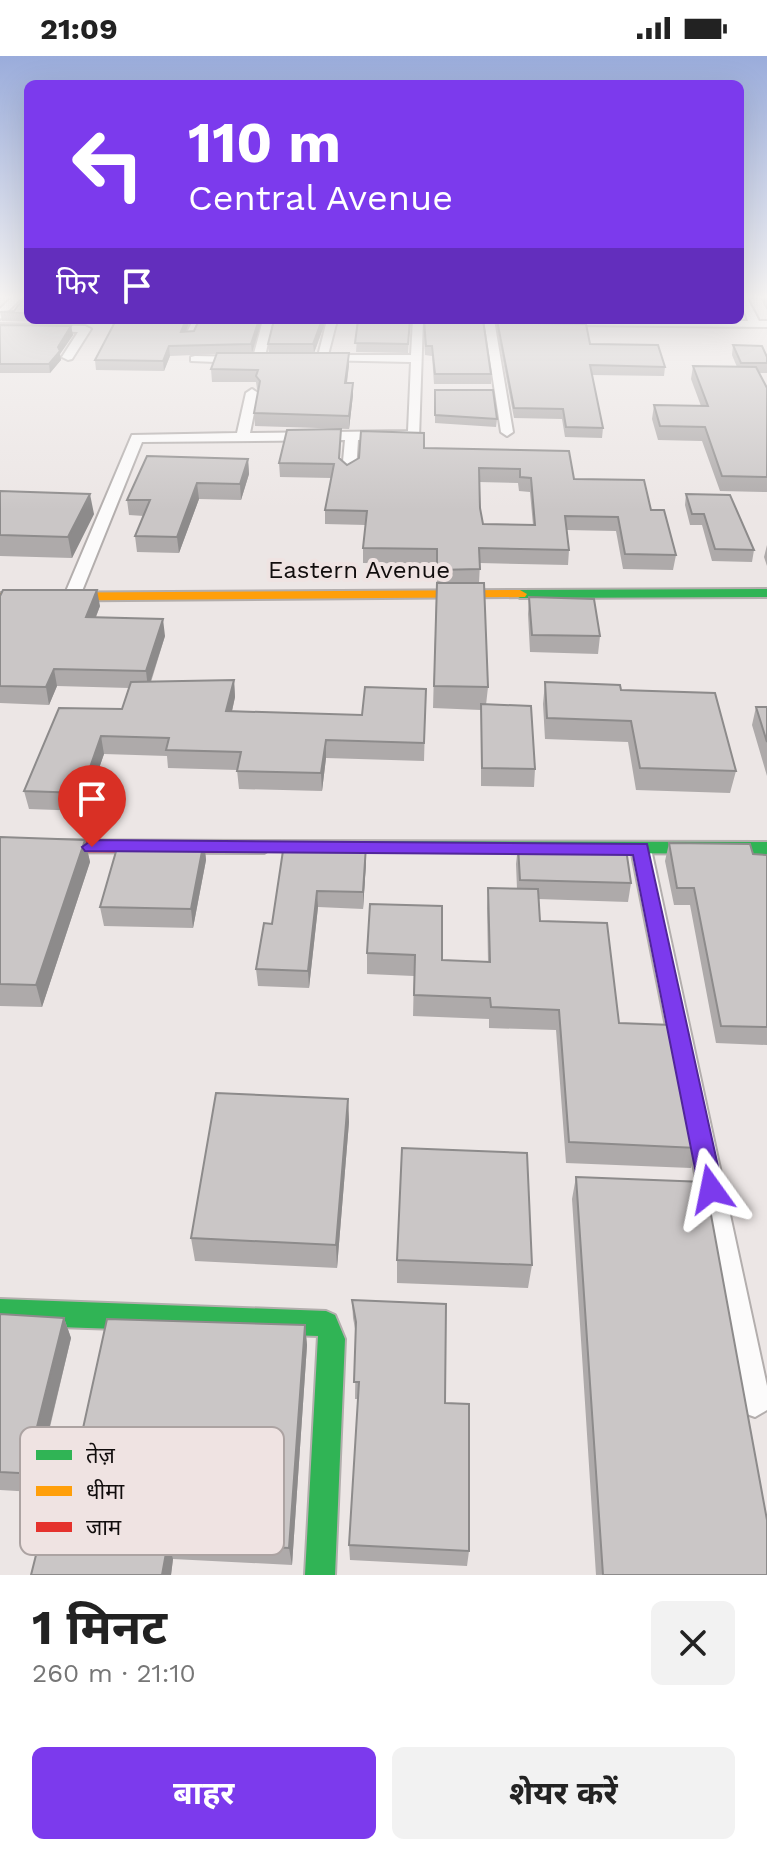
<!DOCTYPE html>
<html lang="hi">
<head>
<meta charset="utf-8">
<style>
  :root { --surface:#fff; --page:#f2f2f2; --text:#222; --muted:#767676; --accent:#7c3aed }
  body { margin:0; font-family:"Work Sans","Noto Sans Devanagari",sans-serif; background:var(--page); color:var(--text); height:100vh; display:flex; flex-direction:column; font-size:30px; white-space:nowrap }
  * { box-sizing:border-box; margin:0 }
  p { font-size:26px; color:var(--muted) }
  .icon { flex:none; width:44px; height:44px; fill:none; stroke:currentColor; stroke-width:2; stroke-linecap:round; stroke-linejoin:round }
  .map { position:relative; height:1519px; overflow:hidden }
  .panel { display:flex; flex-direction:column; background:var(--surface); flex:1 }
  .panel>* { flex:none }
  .top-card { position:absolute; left:24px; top:24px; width:720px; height:244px; border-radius:12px; box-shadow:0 8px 32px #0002; background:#7c3aed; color:#fff; overflow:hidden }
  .pin { position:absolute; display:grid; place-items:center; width:68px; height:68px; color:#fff; margin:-82px -34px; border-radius:50% 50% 50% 0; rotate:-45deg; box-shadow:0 0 8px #0007 }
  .pin .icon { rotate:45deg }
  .me { position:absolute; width:88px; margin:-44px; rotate:348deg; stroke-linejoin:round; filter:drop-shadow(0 0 6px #0008) }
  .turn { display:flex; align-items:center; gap:28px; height:168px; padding:0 32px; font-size:36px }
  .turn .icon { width:104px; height:104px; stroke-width:2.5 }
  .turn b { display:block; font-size:56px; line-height:68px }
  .then { display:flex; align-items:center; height:76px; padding:0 32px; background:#0003; gap:16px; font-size:30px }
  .round { display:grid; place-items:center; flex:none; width:84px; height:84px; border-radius:12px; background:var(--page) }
  .overview { display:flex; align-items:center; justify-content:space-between; height:136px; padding:0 32px }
  h1 { font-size:48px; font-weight:700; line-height:60px }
  .button { display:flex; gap:16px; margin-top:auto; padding:16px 32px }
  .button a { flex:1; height:92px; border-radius:12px; background:var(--accent); color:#fff; font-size:32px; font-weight:700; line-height:92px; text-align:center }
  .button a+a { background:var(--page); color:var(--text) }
  .status { display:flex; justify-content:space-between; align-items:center; height:56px; padding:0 40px; background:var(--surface); direction:ltr }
  .status svg { height:22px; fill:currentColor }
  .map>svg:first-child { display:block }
</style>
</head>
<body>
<div class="status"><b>21:09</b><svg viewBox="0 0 49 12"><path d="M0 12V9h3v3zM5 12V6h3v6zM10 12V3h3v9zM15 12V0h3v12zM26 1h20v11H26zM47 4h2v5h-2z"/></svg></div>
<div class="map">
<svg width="767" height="1519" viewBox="0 0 767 1519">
  <rect width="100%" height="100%" fill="#ece6e5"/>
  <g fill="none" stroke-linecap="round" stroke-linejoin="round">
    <defs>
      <path id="street" d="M11,242H21L0,263V253Z
        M740,242H747L759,265H767V271L569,269L564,266L748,265Z
        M193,264H203L192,283H184Z
        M263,264H273L264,305L258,308L252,305Z
        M327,264H337L328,299H411L413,264H423L419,382L358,384L356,416L349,420L342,416L345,384L142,386L80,540L72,545L66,543L64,540L132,379L237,377L246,337L252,333L258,337L250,377L408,375L411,306L317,304Z
        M484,264H494L513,376L507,380L501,376Z
        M0,268L85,270L91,273L72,303L68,304L62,301L78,276L0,274Z
        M195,300L242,301L248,304L242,307L191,305V301Z
        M641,786L651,793L767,1330V1354L755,1361L744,1357L740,1346L631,793Z"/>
      <path id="fast" d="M767,533V541L520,542L513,538L520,534Z
        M264,785L767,786V798L257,795L255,791Z
        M0,1243L326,1255L335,1259L345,1283L335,1519H305L318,1280L0,1269Z"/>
      <path id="slow" d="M520,534L527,538L525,541L0,545V537Z"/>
      <path id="jam" d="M0,784L264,785L273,791L264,797L0,796Z"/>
    </defs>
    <use href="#street" stroke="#b3aead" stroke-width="4"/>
    <use href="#fast" stroke="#b3aead" stroke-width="4"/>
    <use href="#slow" stroke="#b3aead" stroke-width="4"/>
    <use href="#jam" stroke="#b3aead" stroke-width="4"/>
    <use href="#street" fill="#fcfbfb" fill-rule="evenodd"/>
    <use href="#fast" fill="#30b455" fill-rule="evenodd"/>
    <use href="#slow" fill="#ff9f0a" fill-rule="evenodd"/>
    <use href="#jam" fill="#e5322d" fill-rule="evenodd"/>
  </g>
  <path fill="#aeaaaa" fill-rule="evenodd" d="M28,242V264H190L186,276L194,275L199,264H262L252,297H269L268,288L274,264H326L314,297L349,309L347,327L353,339L349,373L255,370L254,357L258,334L257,333L256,326H212L211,313L216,298L170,300L164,315L96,314L95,304L114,268L2,265L0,256L14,255Z
    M760,242H767V254Z
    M347,264H410L408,297L356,296L358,266Z
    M423,264H483L491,318V328H434L432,300L425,299Z
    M495,264H538V267L590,288L665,311L664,320L592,319L603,372L602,382L565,381L562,363L514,362Z
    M0,269L71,270L73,279L60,298L61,304L50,317H0Z
    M733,289L767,301V317H759L767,332V436L720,435L702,385L658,384L652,363L654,349L701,350L691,323L693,310L737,311L732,299Z
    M435,334L497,363L496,371L435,367Z
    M341,373L340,403L347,409L424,392L574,423L651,454L676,499L673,514L623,513L616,475L567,474L569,494L568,509L480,507L479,527L488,631L486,649L535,713L534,731L481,730V654L433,652L437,508L363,507V492L366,469L325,468V454L331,422L280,421L279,407ZM479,426L518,427L519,435L530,436L533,469L483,468L480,452Z
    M248,403L249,418L241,444L199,443L179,497L137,496L135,480L144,460L129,459L127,444Z
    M0,435L94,458L72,502L0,500Z
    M686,438L754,494L752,506L712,505L702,469H690L685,449Z
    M767,489V510L764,501Z
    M0,540L100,550L96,561L165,580L151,626L234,624L235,641L232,655L362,659L426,633L424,705L326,702L322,735L239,733L237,714L168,712L167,700L104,698L84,755L29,753L24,735L122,653L129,632L57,630L49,649L0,647Z
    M529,541L600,580L598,598L530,596L528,558Z
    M545,626L621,634L736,715L730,737L636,734L628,686L545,683L543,648Z
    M756,651H767V720L752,669Z
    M0,781L85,784L90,806L42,951L0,950Z
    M204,785L206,804L193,872L104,870L100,851Z
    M669,787L753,798L767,799V989L716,987L690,849H674L665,805Z
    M366,790V807L363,853L318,851L309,932L258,930L256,913L272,868Z
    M518,790L631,827L628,846L538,843L540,865L619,967L697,1092L691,1112L566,1107L556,974L489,972V963L413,960L414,920L367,918V897L370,848L442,904L488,906L487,852L488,832L517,833L516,808Z
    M348,1043L349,1066L337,1212L195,1205L191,1182Z
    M576,1121L767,1519H596L572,1143Z
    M397,1204L532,1209L528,1232L397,1227Z
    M352,1244L445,1347L469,1495L467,1510L350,1504L349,1489L358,1343H355L356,1278L353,1262Z
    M0,1258L64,1262L71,1282L47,1384L80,1386L305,1269L307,1289L292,1509L173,1503L171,1519H31L51,1437L0,1434Z"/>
  <path fill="#8d8b8b" d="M186,264H190L182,285L181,276Z
    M259,264H262L252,297L251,288Z
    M322,264H326L314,297L313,288Z
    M71,270L73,279L60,298L61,304L50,317L49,308Z
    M169,290L170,300L164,315L163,305Z
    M349,297V309L345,339V327Z
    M353,327V339L349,373V360Z
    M248,403L249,418L241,444L240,428Z
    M197,427L199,443L179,497L177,481Z
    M90,438L94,458L72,502L68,481Z
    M97,534L100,550L89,578L86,561Z
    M163,563L165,580L148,633L146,615Z
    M54,613L57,630L49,649L46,631Z
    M234,624L235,641L228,673L226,655Z
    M101,680L104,698L84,755L81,737Z
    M326,684V702L322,735L321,717Z
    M85,784L90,806L42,951L36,929Z
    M204,785L206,804L193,872L191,853Z
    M366,790V807L363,853V836Z
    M317,835L318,851L309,932L308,915Z
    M348,1043L349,1066L337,1212L336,1189Z
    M64,1262L71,1282L42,1402L34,1383Z
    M305,1269L307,1289L292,1509L289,1492Z
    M168,1486L173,1503L171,1519H162Z"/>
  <path fill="#cac6c6" stroke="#8d8b8b" stroke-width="2" fill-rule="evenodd" d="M24,242H28V257L0,256L14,255Z
    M116,264H186L181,276L194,275L199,264H259L251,288L169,290L163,305L95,304Z
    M274,264H322L313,288H268Z
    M358,264H410L408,288L355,287Z
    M424,264H483L491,318H435L432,290H426Z
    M497,264H538V267L586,268L590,288L658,289L665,311L590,309L603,372L566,371L563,353L514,352Z
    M0,269L71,270L58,291L60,295L49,308H0Z
    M733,289L762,290L767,301V307H741Z
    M217,297H349L345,327H353L349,360L254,357L260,325L256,320L258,314L211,313Z
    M693,310L756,311L767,332V421L722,420L705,371L660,370L654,349L708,350Z
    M435,334H493L497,363L435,359Z
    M341,373L339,402L347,409L359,402L361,375L424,377V392L569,395L574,423L644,424L651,454H664L676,499L625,498L618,461L565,460L569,494L479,492L480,513L437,514V493L363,492L367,455L325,454L334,408L279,407L287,374ZM479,412L520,413V421L531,422L535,469L483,468L480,452Z
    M147,400L248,403L240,428L197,427L177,481L135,480L150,444H127Z
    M0,435L90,438L68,481L0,479Z
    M686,438L730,439L754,494L715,493L704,458H692Z
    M437,527H484L488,631L434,630Z
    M3,534H97L86,561L163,563L146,615L54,613L46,631L0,630V540Z
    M529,541L594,543L600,580L532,579Z
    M234,624L226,655L362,659L365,631L426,633L424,687L326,684L321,717L237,715L241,696L166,694L169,682L101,680L81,737L24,735L59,652L122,653L131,626Z
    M545,626L620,629L621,634L715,637L736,715L640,712L631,665L547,662Z
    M481,648L531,650L535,713L482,712Z
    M756,651H767V686Z
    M0,781L85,784L36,929L0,928Z
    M119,785H204L191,853L100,851Z
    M669,787L750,788L753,798L767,799V971L721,970L694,832H677Z
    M284,788L366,790L363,836L317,835L308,915L256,913L264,867L272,868Z
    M518,790L626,793L631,827L520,824Z
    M488,832L538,833L540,865L607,867L619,967L672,969L697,1092L569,1086L559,954L491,951L490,942L414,939L415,899L367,897L370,848L442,850V904L490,906Z
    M216,1037L348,1043L336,1189L191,1182Z
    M402,1092L527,1097L532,1209L397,1204Z
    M576,1121L705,1126L767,1464V1519H603Z
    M352,1244L446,1248L445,1347L469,1348V1495L349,1489L359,1326H354L356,1266Z
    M0,1258L64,1262L34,1383L80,1386L107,1263L305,1269L289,1492L168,1486L162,1519H31L56,1419L0,1416Z"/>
  <linearGradient id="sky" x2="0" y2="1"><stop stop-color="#9aacdb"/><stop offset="0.53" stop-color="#f6f4f3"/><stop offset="1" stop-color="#f6f4f3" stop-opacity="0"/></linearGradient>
  <rect width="767" height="454" fill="url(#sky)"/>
  <path fill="#7c3aed" stroke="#51269a" stroke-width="2" d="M92,784L647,788L723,1133L720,1140L711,1144L703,1140L699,1133L633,799L85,795L82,791Z"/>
  <g text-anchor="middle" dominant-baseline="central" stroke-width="8" stroke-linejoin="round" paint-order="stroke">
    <g font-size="24" fill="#110d0d" stroke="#efe3e2">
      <text x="359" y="514">Eastern Avenue</text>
    </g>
  </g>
  <rect x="20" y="1371" width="264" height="128" rx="12" fill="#efe3e2" stroke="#aca3a2" stroke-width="2"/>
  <rect x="36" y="1394" width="36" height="10" fill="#30b455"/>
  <rect x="36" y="1430" width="36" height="10" fill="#ff9f0a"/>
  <rect x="36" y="1466" width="36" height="10" fill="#e5322d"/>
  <g font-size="22" fill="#110d0d">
    <text x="86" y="1407">तेज़</text>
    <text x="86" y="1443">धीमा</text>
    <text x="86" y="1479">जाम</text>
  </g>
</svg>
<div class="pin" style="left:92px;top:791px;background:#d93025"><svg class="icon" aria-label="arrive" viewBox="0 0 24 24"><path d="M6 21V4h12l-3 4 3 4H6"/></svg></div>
<svg class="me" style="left:711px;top:1133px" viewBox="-20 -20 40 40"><path d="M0-17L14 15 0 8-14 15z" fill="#7c3aed" stroke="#fff" stroke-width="4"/></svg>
<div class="top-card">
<div class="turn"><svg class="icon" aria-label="left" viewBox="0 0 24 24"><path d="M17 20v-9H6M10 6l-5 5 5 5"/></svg><div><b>110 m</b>Central Avenue</div></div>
<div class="then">फिर<svg class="icon" aria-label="arrive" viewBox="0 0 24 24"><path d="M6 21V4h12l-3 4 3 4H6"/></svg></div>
</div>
</div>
<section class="panel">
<div class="overview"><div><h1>1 मिनट</h1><p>260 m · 21:10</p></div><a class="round"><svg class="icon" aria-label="close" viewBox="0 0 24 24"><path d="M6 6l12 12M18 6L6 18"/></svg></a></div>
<div class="button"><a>बाहर</a><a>शेयर करें</a></div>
</section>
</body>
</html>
